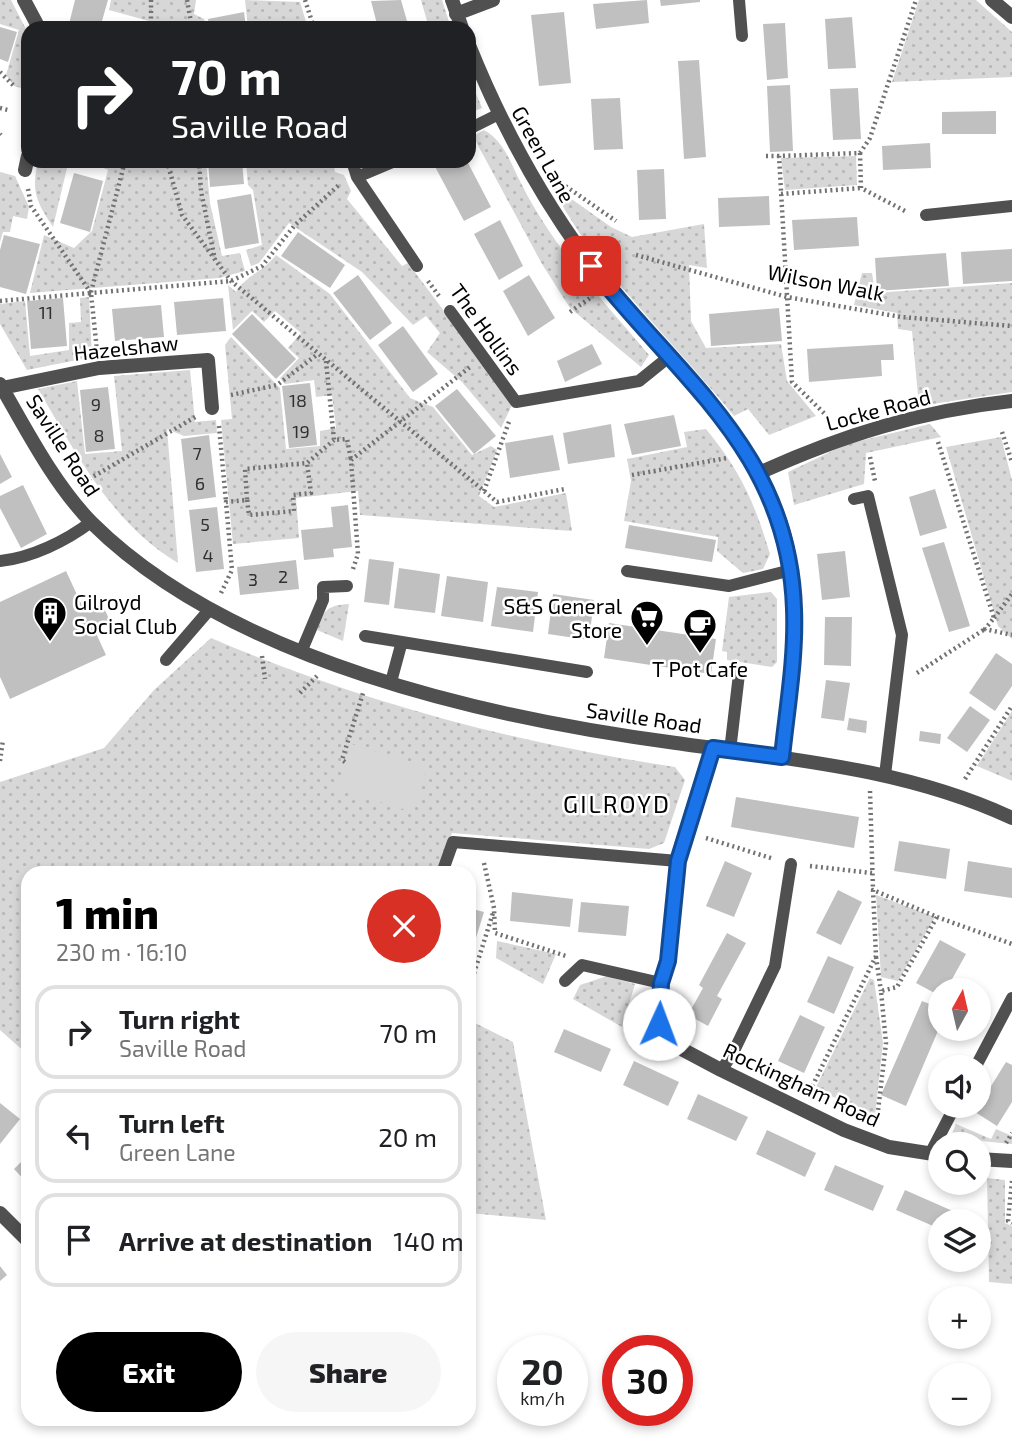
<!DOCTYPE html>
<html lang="en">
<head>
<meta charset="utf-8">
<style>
  :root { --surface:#fff; --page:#f6f6f6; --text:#202124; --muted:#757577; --line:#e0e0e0; --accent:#000 }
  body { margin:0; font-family:"Exo 2",sans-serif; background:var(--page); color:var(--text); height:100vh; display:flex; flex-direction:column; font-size:26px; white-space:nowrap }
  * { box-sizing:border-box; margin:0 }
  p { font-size:23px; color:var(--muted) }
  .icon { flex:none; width:38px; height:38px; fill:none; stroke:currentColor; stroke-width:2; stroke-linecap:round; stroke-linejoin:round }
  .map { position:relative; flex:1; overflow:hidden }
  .details { position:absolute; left:21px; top:866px; width:455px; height:560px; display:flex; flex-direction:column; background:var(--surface); border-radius:21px; box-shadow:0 4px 10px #0003 }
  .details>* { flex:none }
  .hud { position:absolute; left:21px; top:21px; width:455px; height:147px; border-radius:21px; box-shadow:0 4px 10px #0003; background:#202124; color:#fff; overflow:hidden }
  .needle { width:46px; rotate:8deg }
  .controls { position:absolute; left:928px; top:978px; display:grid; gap:14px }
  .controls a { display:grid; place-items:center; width:63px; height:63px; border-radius:50%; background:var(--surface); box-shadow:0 4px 10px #0003; font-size:35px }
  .speed { position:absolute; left:497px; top:1335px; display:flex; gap:14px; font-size:35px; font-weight:700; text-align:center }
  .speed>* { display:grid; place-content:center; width:91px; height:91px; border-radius:50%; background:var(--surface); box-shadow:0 4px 10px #0003; line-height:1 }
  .speed small { font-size:18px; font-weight:400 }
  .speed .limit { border:10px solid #d22; background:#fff; color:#111 }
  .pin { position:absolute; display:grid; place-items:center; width:60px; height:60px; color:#fff; margin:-30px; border-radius:14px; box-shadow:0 4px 10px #0006 }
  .me { position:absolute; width:77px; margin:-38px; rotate:2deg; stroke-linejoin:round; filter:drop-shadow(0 0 5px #0008) }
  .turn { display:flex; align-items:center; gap:24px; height:147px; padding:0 35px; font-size:32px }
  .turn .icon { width:91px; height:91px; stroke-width:2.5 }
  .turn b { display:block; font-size:49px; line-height:60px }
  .round { display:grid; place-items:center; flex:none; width:74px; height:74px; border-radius:37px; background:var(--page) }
  .summary { display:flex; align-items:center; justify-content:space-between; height:119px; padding:0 35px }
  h1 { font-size:42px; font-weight:800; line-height:52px; color:var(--accent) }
  .button { display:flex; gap:14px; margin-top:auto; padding:14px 35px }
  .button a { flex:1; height:80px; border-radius:42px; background:var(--accent); color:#fff; font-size:28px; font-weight:800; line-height:80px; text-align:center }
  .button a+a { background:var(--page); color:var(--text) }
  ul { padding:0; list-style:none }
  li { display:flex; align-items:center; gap:21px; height:94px; margin:0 14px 10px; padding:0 21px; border:4px solid var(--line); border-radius:21px }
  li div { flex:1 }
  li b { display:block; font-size:26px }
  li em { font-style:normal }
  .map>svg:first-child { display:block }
</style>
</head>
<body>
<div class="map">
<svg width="1012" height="1448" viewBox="0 0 1012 1448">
  <defs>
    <pattern id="green-dots" width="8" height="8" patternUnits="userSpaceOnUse" patternTransform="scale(1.75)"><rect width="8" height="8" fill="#d7d7d7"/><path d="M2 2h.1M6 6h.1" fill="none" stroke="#b7b7b7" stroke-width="1.8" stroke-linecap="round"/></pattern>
  </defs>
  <rect width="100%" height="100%" fill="#fff"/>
  <path fill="url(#green-dots)" d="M0,0H11L28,33V90L14,86L6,75L19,30L0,24Z
    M111,0H196L194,14L204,19L206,28H156V23L109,10Z
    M245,0L300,2L308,28H248Z
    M421,0H442L451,28H429Z
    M919,0H976L1012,32V77L892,82Z
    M469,77L482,108L469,113Z
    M484,130C505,141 512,167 523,187C554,248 605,303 649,355L641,367L570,308L542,264L473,136Z
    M856,156L857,185L785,190L781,158Z
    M38,161H65L67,168L53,227C36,201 31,192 38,161Z
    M102,161H206L210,203L222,256L240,253L245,271L219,278L30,293L44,235L74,248L92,231L108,170L101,167Z
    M246,161H333L335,172L344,175L351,191L347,199L402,266L408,263L513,403L501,428L462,382L427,352L440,333L426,316L413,325L362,272L289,223L259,263L251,266L246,250L262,245L253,190L248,185Z
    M0,172L15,176L29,207L27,219L13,216L10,232H3L0,242Z
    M549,183L611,227L632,237L704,224L707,268L689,265L691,321L706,348L781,344L787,381L816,416L769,435L748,409L734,416C685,356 629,301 583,238C571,221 560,201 549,183Z
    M276,255L330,294L410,398L433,407L472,455L491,446L497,450L479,496L494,507L566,493L572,531L360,515L358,491L296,498L299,538L233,544L221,420L232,419L225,345L231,337L280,388L286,449L320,446V431L336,428L332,395L316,397L314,380L285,384L280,378L299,358L288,348L301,333L275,311L264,322L252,311L233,330L228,285L236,292C247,275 264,271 276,255Z
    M862,273H872L875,293L1012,283V392L919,406L912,331L898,329L897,313L854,305Z
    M89,297L92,357L27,370L0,324V304L25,301L30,356L69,350V323L81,322L80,298Z
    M190,370L195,422L216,420L217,433L184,436L167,429L178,563C112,524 76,453 38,389L77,381L85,454L122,451L114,376Z
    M930,424L941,437L866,453L864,484L794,505L788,472L847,444Z
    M706,429C741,472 754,501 770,554L763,569L743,573L717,551L718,537L624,521L631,481L627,459L687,447L684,432Z
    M1001,437L1012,480V639L998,626L946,447Z
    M771,592L777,599V662L772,667L727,660V652L722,651L729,597Z
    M349,604L343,641L317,630C323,611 327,605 349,604Z
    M211,638C360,702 515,743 675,767L685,780L664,843L649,849L452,833L436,873H28V1055L0,1030V782L104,748L154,690Z
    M1012,711V781L977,766Z
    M876,895L935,917L898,981L881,977Z
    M497,941L556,954L543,984L496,958Z
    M607,976L635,984L622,1027L573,999L580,985Z
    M870,978L874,980L883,1043L875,1115L815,1089Z
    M469,1020L513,1042L546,1220L469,1213Z
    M956,1124L991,1139L996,1129L1012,1136V1144L950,1138Z
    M987,1178L1005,1180V1223L1012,1226V1284L989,1282Z"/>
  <path fill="#d7d7d7" d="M351,744L427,767L413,812L337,789Z"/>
  <path fill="#c0c0c0" d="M75,0H108L100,28H68Z
    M401,0L409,28H378L371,1Z
    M647,0L649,23L596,29L593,4Z
    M660,0H700V2L661,6Z
    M244,12L246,28H210L208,19Z
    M564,12L571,83L539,86L531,15Z
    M852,17L856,68L828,69L825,19Z
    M785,23L788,78L767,80L763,24Z
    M0,27L17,32L8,62L0,59Z
    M699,60L706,157L684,159L678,61Z
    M790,85L793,151L770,152L767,86Z
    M858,88L861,139L833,140L830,89Z
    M620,98L623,149L594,150L591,99Z
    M996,111V134H942V112Z
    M930,143L931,168L883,170L882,146Z
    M82,161H100L99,166Z
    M208,161H242L244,184L210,187Z
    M432,161H467L491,207L464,221Z
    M664,169L666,219L639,220L637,170Z
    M74,173L103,181L90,232L60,223Z
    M251,194L259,243L225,249L217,200Z
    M769,196L770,225L719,227L718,198Z
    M857,217L859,246L794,250L792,220Z
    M500,220L523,266L499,280L474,234Z
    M298,232L345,265L330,288L281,256Z
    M4,235L40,244L26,294L0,287V250Z
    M1012,249V281L963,284L961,252Z
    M946,253L949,286L877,291L875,258Z
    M358,275L392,323L370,340L333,293Z
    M529,275L555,318L528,336L503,291Z
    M63,298L67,346L31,349L27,301Z
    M223,298L226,331L177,335L174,302Z
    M161,305L164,337L115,341L112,309Z
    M779,308L782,341L711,346L709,314Z
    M252,314L296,359L276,379L232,334Z
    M403,326L438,374L413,392L378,345Z
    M592,344L602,364L565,382L557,361Z
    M893,344L894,360H881L882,376L809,382L807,349Z
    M310,383L317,445L289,448L282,386Z
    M108,387L115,449L86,452L80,390Z
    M457,389L496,436L474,454L435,406Z
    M674,415L681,446L632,455L624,424Z
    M611,424L615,457L568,464L563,433Z
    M209,435L216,497L188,501L181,439Z
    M553,435L560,470L510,478L505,443Z
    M0,454L12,477L0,484Z
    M23,485L47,534L21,548L0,508V496Z
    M935,489L947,528L920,536L909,497Z
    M348,505L352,547L333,549L334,557L304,560L301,530L333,527L331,507Z
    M217,507L224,569L196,572L189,510Z
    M629,525L716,540L712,562L625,548Z
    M944,542L970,626L949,632L922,548Z
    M845,551L850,597L822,600L817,554Z
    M369,559L394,562L389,605L364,602Z
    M296,560L299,589L240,595L237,567Z
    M399,568L440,574L435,613L394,608Z
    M66,571L85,612L102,604L111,623L95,631L106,655L10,699L0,677V602Z
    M447,576L488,582L483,622L441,616Z
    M497,587L538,592L533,632L491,626Z
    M553,594L594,600L589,640L548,634Z
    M825,617H852L851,666L824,665Z
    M609,623L716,639L711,674L604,658Z
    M996,653L1012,664V686L995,711L969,693Z
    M826,680L850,683L844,721L821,718Z
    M970,706L990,720L967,752L947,738Z
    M849,718L867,721L866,733L847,730Z
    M920,731L941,734L940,744L919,741Z
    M736,797L859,817L854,848L731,827Z
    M899,841L950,849L946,879L894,871Z
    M725,861L752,873L734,917L706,906Z
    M968,861L1012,868V898L964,891Z
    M838,890L862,902L841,945L816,933Z
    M512,892L573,899L570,927L510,921Z
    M581,902L629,906L626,936L578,932Z
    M469,908L484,912L470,957H469Z
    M727,933L746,943L717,996L722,999L708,1026L688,1015L703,988L699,985Z
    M940,940L966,954L946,990H940V996L916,983Z
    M828,956L854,967L834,1014L807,1002Z
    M922,1001L940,1008V1026L906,1106L881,1095Z
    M800,1015L825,1027L804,1073L778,1061Z
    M564,1029L611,1049L601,1072L554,1052Z
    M634,1061L679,1082L668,1106L623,1085Z
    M1006,1062L1012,1065V1102L997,1126L975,1112Z
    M698,1094L748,1117L736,1141L687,1119Z
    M0,1103L20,1119L0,1144Z
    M767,1130L816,1153L805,1177L756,1154Z
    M28,1155V1184L14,1169Z
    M835,1165L884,1186L873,1211L824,1190Z
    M905,1190L955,1212L951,1222H940V1229L896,1210Z
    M0,1266L7,1275L0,1281Z"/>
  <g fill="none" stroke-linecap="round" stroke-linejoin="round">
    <path stroke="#727272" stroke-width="4.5" stroke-dasharray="2 3.5" stroke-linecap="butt" d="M151,0V28
      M187,0L192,28
      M305,0L314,28
      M0,72L14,86
      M0,108L8,110
      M0,134L1,135
      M860,153L861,188L907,212
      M766,156H779
      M167,161L182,215L231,281L484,491L497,502L565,489
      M199,161L201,191L215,260
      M561,183L616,221
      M28,189L31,206L91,293L231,281L262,266L295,225L340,184
      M781,194L861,188
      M636,255L787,297L901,317L1012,326
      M428,281L439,296
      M91,292L125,161
      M0,301L91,293L97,351
      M570,312L593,296
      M326,361L334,440L347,439L351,460
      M231,395L277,385L318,354
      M828,417L792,382L779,156L860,153L870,138L916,0
      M219,426L226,502
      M1002,432L1012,462
      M938,442L994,618L985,629L1012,635
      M870,457L875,481
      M632,475L727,458
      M89,479L197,416
      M484,491L510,419
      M247,500L249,515L294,511L293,495L311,493L307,463
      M353,569L358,554L351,460L470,367
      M221,593L232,570L226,502L247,500L245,469L307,463L334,440
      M994,618L1012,594
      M262,656L265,679
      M917,673L985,629
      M300,693L317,676
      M0,761L3,740
      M345,762L342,760L363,693
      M965,779L1012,706
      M870,791L873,890
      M706,838L774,859
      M484,863L494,908L495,933L566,956
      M810,866L872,873
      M937,917L1012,944
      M876,957L881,991
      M469,989L493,913
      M810,1091L876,956L873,890L937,917L897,987L881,991L886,1043L877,1119
      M1006,1143L1012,1133
      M1012,1181L1008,1221L1012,1223"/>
    <path stroke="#505050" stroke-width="12" d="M739,0L742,36
      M469,129L497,115
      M352,161L357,177L417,266
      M357,177L395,161
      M926,215L1012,206
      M450,311L516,402L639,381L670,356
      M854,499L868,496L902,635L885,775
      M0,561C31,558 66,541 91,522
      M627,571L729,586L791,570
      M365,636L587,672
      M302,650L323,600V587L347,586
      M166,660L210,609
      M391,682L401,645
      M730,751L739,674
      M442,873L453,842L678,861
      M565,981L582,965L661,983
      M975,1068L1012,998
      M721,1070L732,1055L775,966L791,864
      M930,1154L955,1106"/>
    <path stroke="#505050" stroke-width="14" d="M24,0L39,28
      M452,0L462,28
      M992,0L1012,17
      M456,14L493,0
      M469,45C504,132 547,210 605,283C668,364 753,429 783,530C805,603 789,684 782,757
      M25,170L28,156
      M0,384C27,431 54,484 92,523C231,661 488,718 676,743C790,759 907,769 1012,818
      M2,388L99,368L208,360L212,408
      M759,473C843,435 920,411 1012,401
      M713,748L678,861L668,961L661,983L658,1010L659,1024L665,1036L674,1045L721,1070L844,1130L889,1147L940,1155
      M978,1159L1012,1161
      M0,1213L28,1241"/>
  </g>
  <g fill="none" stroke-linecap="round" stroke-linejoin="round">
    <defs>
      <path id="route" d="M591,266C679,379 789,451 794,609C796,658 787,708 782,757L713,748L678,861L668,961L661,983L659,1024"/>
    </defs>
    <use href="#route" stroke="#114b97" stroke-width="18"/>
    <use href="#route" stroke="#1a73e8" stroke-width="12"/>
  </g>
  <defs>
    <symbol id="building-pin" viewBox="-11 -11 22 30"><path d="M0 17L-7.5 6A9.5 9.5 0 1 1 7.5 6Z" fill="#000" stroke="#fff"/><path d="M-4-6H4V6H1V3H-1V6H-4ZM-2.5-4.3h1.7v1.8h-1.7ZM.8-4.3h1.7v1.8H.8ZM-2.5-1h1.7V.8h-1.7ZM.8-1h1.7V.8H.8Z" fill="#fff"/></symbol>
    <symbol id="supermarket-pin" viewBox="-11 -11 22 30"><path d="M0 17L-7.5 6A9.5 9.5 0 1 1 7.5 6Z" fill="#000" stroke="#fff"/><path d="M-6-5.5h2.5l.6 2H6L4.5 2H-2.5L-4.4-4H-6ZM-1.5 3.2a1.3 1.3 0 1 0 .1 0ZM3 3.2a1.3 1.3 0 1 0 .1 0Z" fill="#fff"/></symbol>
    <symbol id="cafe-pin" viewBox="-11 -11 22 30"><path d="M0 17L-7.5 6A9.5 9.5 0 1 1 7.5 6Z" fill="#000" stroke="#fff"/><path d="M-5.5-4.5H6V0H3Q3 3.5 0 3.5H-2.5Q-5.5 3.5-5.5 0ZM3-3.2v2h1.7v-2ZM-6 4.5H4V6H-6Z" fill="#fff"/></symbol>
  </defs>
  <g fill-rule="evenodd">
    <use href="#building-pin" x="31" y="594" width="38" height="52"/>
    <use href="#supermarket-pin" x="628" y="598" width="38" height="52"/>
    <use href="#cafe-pin" x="681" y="606" width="38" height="52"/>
  </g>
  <g text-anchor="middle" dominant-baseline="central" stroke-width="5" stroke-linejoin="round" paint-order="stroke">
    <g font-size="18" fill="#303030">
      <text x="46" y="312">11</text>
      <text x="298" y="400">18</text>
      <text x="96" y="404">9</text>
      <text x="301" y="431">19</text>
      <text x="99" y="435">8</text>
      <text x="197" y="453">7</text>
      <text x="200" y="483">6</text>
      <text x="205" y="524">5</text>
      <text x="208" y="555">4</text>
      <text x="283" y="576">2</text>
      <text x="253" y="579">3</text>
    </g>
    <g font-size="21" fill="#000" stroke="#fff">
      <text transform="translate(544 154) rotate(61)">Green Lane</text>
      <text transform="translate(826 282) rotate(11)">Wilson Walk</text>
      <text transform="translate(487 329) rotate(54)">The Hollins</text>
      <text transform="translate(126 347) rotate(-6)">Hazelshaw</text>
      <text transform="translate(878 409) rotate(-15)">Locke Road</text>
      <text transform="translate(64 445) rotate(57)">Saville Road</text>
      <text transform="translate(644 717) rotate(8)">Saville Road</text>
      <text transform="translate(802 1084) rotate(25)">Rockingham Road</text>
    </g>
    <g font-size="21" fill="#000" stroke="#fff" text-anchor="start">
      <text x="74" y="601">Gilroyd<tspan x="74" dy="24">Social Club</tspan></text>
      <text x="622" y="605" text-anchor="end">S&amp;S General<tspan x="622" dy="24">Store</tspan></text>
      <text x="700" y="668" text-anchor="middle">T Pot Cafe</text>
    </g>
    <g font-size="24" letter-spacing="2" fill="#000" stroke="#fff">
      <text x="617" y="803">GILROYD</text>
    </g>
  </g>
</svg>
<div class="controls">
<a><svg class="needle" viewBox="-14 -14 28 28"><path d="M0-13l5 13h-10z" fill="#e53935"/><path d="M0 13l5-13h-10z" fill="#757577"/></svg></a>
<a><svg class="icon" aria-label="sound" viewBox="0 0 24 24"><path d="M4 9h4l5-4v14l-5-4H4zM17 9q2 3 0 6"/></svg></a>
<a><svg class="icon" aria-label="search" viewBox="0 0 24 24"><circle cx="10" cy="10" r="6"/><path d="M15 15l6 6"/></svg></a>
<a><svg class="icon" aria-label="layers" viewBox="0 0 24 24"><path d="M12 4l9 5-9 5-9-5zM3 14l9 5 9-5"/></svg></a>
<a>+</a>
<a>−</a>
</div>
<div class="speed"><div>20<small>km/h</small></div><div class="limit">30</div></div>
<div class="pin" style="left:591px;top:266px;background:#d93025"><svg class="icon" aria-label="arrive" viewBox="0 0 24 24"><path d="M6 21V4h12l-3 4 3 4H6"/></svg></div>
<svg class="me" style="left:659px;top:1024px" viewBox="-20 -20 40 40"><circle r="19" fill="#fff"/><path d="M0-13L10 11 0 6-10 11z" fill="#1a73e8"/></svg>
<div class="hud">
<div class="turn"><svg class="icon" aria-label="right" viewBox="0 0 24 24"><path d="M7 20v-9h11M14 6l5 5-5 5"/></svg><div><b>70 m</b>Saville Road</div></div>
</div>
<section class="details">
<div class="summary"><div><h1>1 min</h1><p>230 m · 16:10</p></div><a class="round" style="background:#d93025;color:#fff"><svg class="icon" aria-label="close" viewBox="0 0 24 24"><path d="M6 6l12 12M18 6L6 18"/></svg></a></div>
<ul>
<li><svg class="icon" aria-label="right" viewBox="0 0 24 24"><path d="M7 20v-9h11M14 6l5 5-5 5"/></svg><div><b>Turn right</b><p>Saville Road</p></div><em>70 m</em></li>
<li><svg class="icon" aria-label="left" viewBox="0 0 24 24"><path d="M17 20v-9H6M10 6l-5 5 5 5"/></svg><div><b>Turn left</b><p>Green Lane</p></div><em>20 m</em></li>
<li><svg class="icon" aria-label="arrive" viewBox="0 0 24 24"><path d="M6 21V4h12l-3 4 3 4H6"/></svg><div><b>Arrive at destination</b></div><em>140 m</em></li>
</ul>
<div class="button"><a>Exit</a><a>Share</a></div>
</section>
</div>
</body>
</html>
